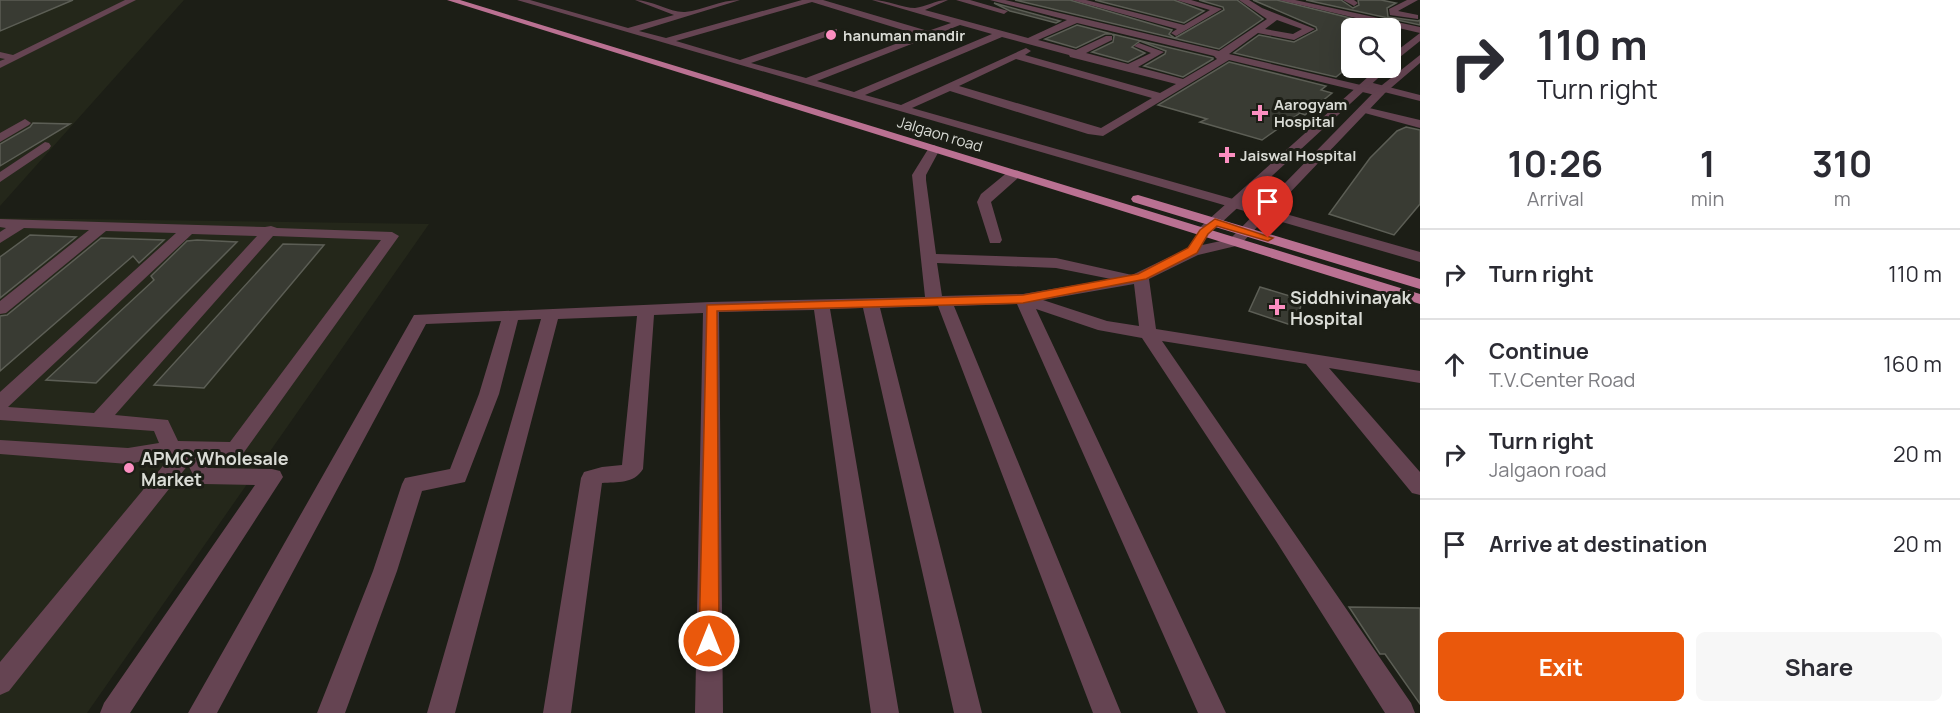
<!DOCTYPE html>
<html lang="en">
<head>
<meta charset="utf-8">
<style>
  :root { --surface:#fff; --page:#f7f7f7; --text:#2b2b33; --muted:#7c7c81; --line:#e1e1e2; --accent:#ea580c }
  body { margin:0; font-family:Manrope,sans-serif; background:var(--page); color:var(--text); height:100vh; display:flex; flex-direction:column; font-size:22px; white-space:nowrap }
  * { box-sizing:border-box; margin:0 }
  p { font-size:20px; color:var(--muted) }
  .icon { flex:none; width:33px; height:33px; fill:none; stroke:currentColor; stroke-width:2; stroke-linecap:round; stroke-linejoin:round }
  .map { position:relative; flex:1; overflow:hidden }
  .drawer { display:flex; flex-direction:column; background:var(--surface); width:540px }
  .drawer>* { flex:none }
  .hud { background:#fff; color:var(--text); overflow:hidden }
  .buttons { position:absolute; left:1341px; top:18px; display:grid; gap:12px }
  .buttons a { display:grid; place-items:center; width:60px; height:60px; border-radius:9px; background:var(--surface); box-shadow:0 6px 24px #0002; font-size:30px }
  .pin { position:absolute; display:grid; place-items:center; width:51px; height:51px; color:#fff; margin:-62px -26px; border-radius:50% 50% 50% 0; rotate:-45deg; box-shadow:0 0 6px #0007 }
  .pin .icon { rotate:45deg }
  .me { position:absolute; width:66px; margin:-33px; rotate:0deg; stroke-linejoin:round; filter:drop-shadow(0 0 4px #0008) }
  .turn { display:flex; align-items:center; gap:21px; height:126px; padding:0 18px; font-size:27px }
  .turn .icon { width:78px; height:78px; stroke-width:2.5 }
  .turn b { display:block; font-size:42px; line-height:51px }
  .eta { display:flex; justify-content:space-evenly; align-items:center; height:102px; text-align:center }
  .eta b { font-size:36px; font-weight:700; line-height:42px }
  .button { display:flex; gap:12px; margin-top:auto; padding:12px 18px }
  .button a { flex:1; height:69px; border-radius:9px; background:var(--accent); color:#fff; font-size:24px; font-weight:700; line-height:69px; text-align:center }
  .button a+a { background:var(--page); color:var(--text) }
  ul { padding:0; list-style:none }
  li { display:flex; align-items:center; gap:18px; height:90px; padding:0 18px; border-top:2px solid var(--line) }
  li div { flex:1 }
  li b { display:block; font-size:22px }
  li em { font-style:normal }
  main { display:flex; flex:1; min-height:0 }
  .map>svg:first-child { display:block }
</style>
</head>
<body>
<main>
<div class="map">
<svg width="1420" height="713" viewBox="0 0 1420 713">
  <rect width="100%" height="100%" fill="#1c1e16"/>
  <path fill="#24271a" d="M0,0H184L0,206Z
    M0,218L429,224L87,713H0Z"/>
  <path fill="#393b33" stroke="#5c5e55" stroke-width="1.5" d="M0,0H73L0,31Z
    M1015,0H1070L1172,30L1169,34L1175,38L1224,10L1223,7L1199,0H1237L1263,19L1219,49Z
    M1095,0H1174L1204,11L1184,23Z
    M1253,0H1277L1391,28H1352V64L1336,77L1234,53L1259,35L1294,42L1317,30L1316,27Z
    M1306,0H1341L1353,8L1359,5L1358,0H1381L1396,3L1387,8L1388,17L1418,21L1420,20V25Z
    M994,3L1060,21L1056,23L1010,11Z
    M1077,25L1112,34H1105L1076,48L1045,39Z
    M1112,34L1213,58V59L1183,77L1144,66L1165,54L1166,51L1140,41L1132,47L1145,53L1128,62L1092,52L1113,42L1114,36Z
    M1229,62L1326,86L1321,90L1332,93L1305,115L1300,113L1262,140L1200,122L1207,119L1158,105Z
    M33,123L70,124L0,166V144L30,127Z
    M1406,127L1420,130V204L1394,235L1329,214L1370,158L1397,131Z
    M30,235L76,237L0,298V257Z
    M101,238L164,240L139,263L133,256L0,371V316L7,315Z
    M197,240L237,242L96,383L46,380L154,280L151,276L187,241Z
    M283,244L324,245L204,388L154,385Z
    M1260,287L1303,300L1294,326L1249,311Z
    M1349,607L1420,608V704L1385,654H1380Z"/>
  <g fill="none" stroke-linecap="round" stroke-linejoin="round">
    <path fill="#654452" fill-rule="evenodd" d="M125,0H136L0,68V61L5,59L0,58V52L13,55Z
      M517,0H530L628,28L674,15L635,0C652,0 671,13 685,12C704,10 720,0 740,0L639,31L666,38L802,0H823L928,31L951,23L872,0C887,0 903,8 915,8C926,7 935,0 948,0L925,10L1028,38L1067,20L990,0H1005L1219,51L1267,19L1239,0H1249L1262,8L1315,29L1294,40L1258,33L1229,54L1365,86V83H1373L1420,95V101L1384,92L1383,95L1379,96L1229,60L1103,136L1088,134L950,91L912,108L1420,252V262ZM812,2L919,35L806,78L751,63L837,33V29H831L740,60L676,41ZM1277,20L1302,29L1293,34L1265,29ZM1077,23L1214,56L1217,59L1183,79L1138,67L1164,52L1139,43L1134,46L1151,53L1128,64L1086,53L1112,40V36H1106L1076,50L1038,40ZM960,25L992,34L854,92L817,81ZM1002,37L1069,55L1070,57L1176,84L1160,93L1025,55L1031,51L1026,48L901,105L865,95ZM1016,59L1152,98L1101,128L959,86Z
      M956,0H970L1008,11L1004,14Z
      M1072,0H1086L1184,25L1210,10L1176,0H1191L1222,9L1176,36L1171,33L1177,29Z
      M1279,0H1295L1420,27V33Z
      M1343,0H1354L1358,3L1354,6Z
      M1407,0H1418L1398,11L1418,15V19L1390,15L1389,9Z
      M1365,107L1420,120V128L1361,112L1359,110Z
      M25,119L31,123L29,125L0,142V133Z
      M45,142L49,143L51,146L49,149L0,182V172Z
      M934,145L940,149L926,175V180L936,254L1056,258L1132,275L1188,248L1235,238L1242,242L1240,245L1198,255L1149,279L1156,329L1420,371V383L1329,368L1420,472V495L1412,493L1306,364L1162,341L1411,703L1415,713H1385L1276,541L1142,338L1098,330L1036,309L1226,713H1198L1017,304L954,306L1121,713H1093L938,306L880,308L982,713H954L863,308L830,309L899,713H871L814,310L719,312L723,713H695L703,313L654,315L643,469C634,484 617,482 602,483L571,713H543L581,478L584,472L602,467L622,465L637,316L558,319L455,713H427L541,319L518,320L499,394L465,482L422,491L397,571L345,713H317L373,571L402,484L405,478L450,469L479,394L501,321L426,324L217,713H188L414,315L711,302L925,297L912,175L930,146ZM937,263L1056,268L1111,279L1023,294L942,296ZM1134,284L1139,326L1107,321L1043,300Z
      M1014,170L1019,171L1021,174L1019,177L991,202L1002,240L1000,243H990L977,202L981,194L1009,171Z
      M0,219L265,227L271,226L277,228L392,232L399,236L242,455L235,458L204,457L210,468L272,469L280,471L283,477L130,713H100L104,703L255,485L204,484L197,482L188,465L9,691L0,695V662L172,455L128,464L0,454V440L128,448L159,443L154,431L0,420V392L176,233L106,231L6,313L0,314V301L89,230L24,228L0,243V232L6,228L0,227ZM192,234L257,236L94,413L8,407ZM273,236L381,240L230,442L178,441L168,420L115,415Z"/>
    <path fill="#654452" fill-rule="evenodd" d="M1420,33V41L1390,65V56Z
      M1420,55V63L1385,93L1240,245H1230L1228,242L1230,239L1377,89Z
      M1378,68H1389L1208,235H1198L1196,232L1198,229Z"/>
    <path fill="#ba7192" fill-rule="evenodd" d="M447,0H460L1420,294V304Z
      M1138,195L1420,279V289L1133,202L1131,199L1133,196Z"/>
  </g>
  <path fill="#ea580c" stroke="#983908" stroke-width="1.5" d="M1215,219L1273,238L1268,241L1217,226L1208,234L1197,253L1146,279L1023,303L717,311L719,641L716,648L709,650L702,648L699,641L707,305L1023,295L1138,274L1188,248L1200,230Z"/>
  <g fill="#fc8fc1" stroke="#1c1e16" stroke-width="2">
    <circle cx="831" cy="35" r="6"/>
    <path d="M1257 104h6v6h6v6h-6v6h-6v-6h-6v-6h6z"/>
    <path d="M1224 146h6v6h6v6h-6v6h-6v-6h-6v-6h6z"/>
    <path d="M1274 298h6v6h6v6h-6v6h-6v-6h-6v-6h6z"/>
    <circle cx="129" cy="468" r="6"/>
  </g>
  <g text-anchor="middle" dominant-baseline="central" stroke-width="6" stroke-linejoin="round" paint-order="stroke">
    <g font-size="15" font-weight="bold" fill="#dadcd6" stroke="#1c1e16" text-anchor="start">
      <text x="843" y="35">hanuman mandir</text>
      <text x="1274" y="104">Aarogyam<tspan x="1274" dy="17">Hospital</tspan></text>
      <text x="1240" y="155">Jaiswal Hospital</text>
    </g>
    <g font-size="15" fill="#dadcd6" stroke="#1c1e16">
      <text transform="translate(940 134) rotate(17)">Jalgaon road</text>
    </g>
    <g font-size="18" font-weight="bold" fill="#dadcd6" stroke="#1c1e16" text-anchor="start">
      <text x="1290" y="297">Siddhivinayak<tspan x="1290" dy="21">Hospital</tspan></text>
      <text x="141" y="458">APMC Wholesale<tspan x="141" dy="21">Market</tspan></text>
    </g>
  </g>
</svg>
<div class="buttons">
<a><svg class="icon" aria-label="search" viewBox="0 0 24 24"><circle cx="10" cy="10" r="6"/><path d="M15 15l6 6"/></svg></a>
</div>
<div class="pin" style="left:1268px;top:238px;background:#d93025"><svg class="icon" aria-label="arrive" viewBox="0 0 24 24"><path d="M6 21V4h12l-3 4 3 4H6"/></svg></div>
<svg class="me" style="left:709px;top:641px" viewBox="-20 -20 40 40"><circle r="17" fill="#ea580c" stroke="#fff" stroke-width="3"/><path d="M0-11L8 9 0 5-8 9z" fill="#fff"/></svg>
</div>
<section class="drawer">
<div class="hud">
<div class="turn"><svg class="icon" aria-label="right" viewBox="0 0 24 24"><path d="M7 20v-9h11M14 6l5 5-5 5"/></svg><div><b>110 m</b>Turn right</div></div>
</div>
<div class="eta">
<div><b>10:26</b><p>Arrival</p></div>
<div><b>1</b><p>min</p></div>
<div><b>310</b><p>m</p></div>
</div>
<ul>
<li><svg class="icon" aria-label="right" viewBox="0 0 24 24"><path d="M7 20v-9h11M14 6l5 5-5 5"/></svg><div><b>Turn right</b></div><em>110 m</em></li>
<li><svg class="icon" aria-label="ahead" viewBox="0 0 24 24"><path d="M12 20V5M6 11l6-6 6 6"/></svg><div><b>Continue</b><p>T.V.Center Road</p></div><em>160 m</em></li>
<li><svg class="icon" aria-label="right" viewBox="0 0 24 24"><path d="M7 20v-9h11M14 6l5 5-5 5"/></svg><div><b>Turn right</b><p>Jalgaon road</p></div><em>20 m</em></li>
<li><svg class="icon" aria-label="arrive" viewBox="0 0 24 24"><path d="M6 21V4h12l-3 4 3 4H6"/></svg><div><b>Arrive at destination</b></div><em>20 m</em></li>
</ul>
<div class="button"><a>Exit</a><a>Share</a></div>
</section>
</main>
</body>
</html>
